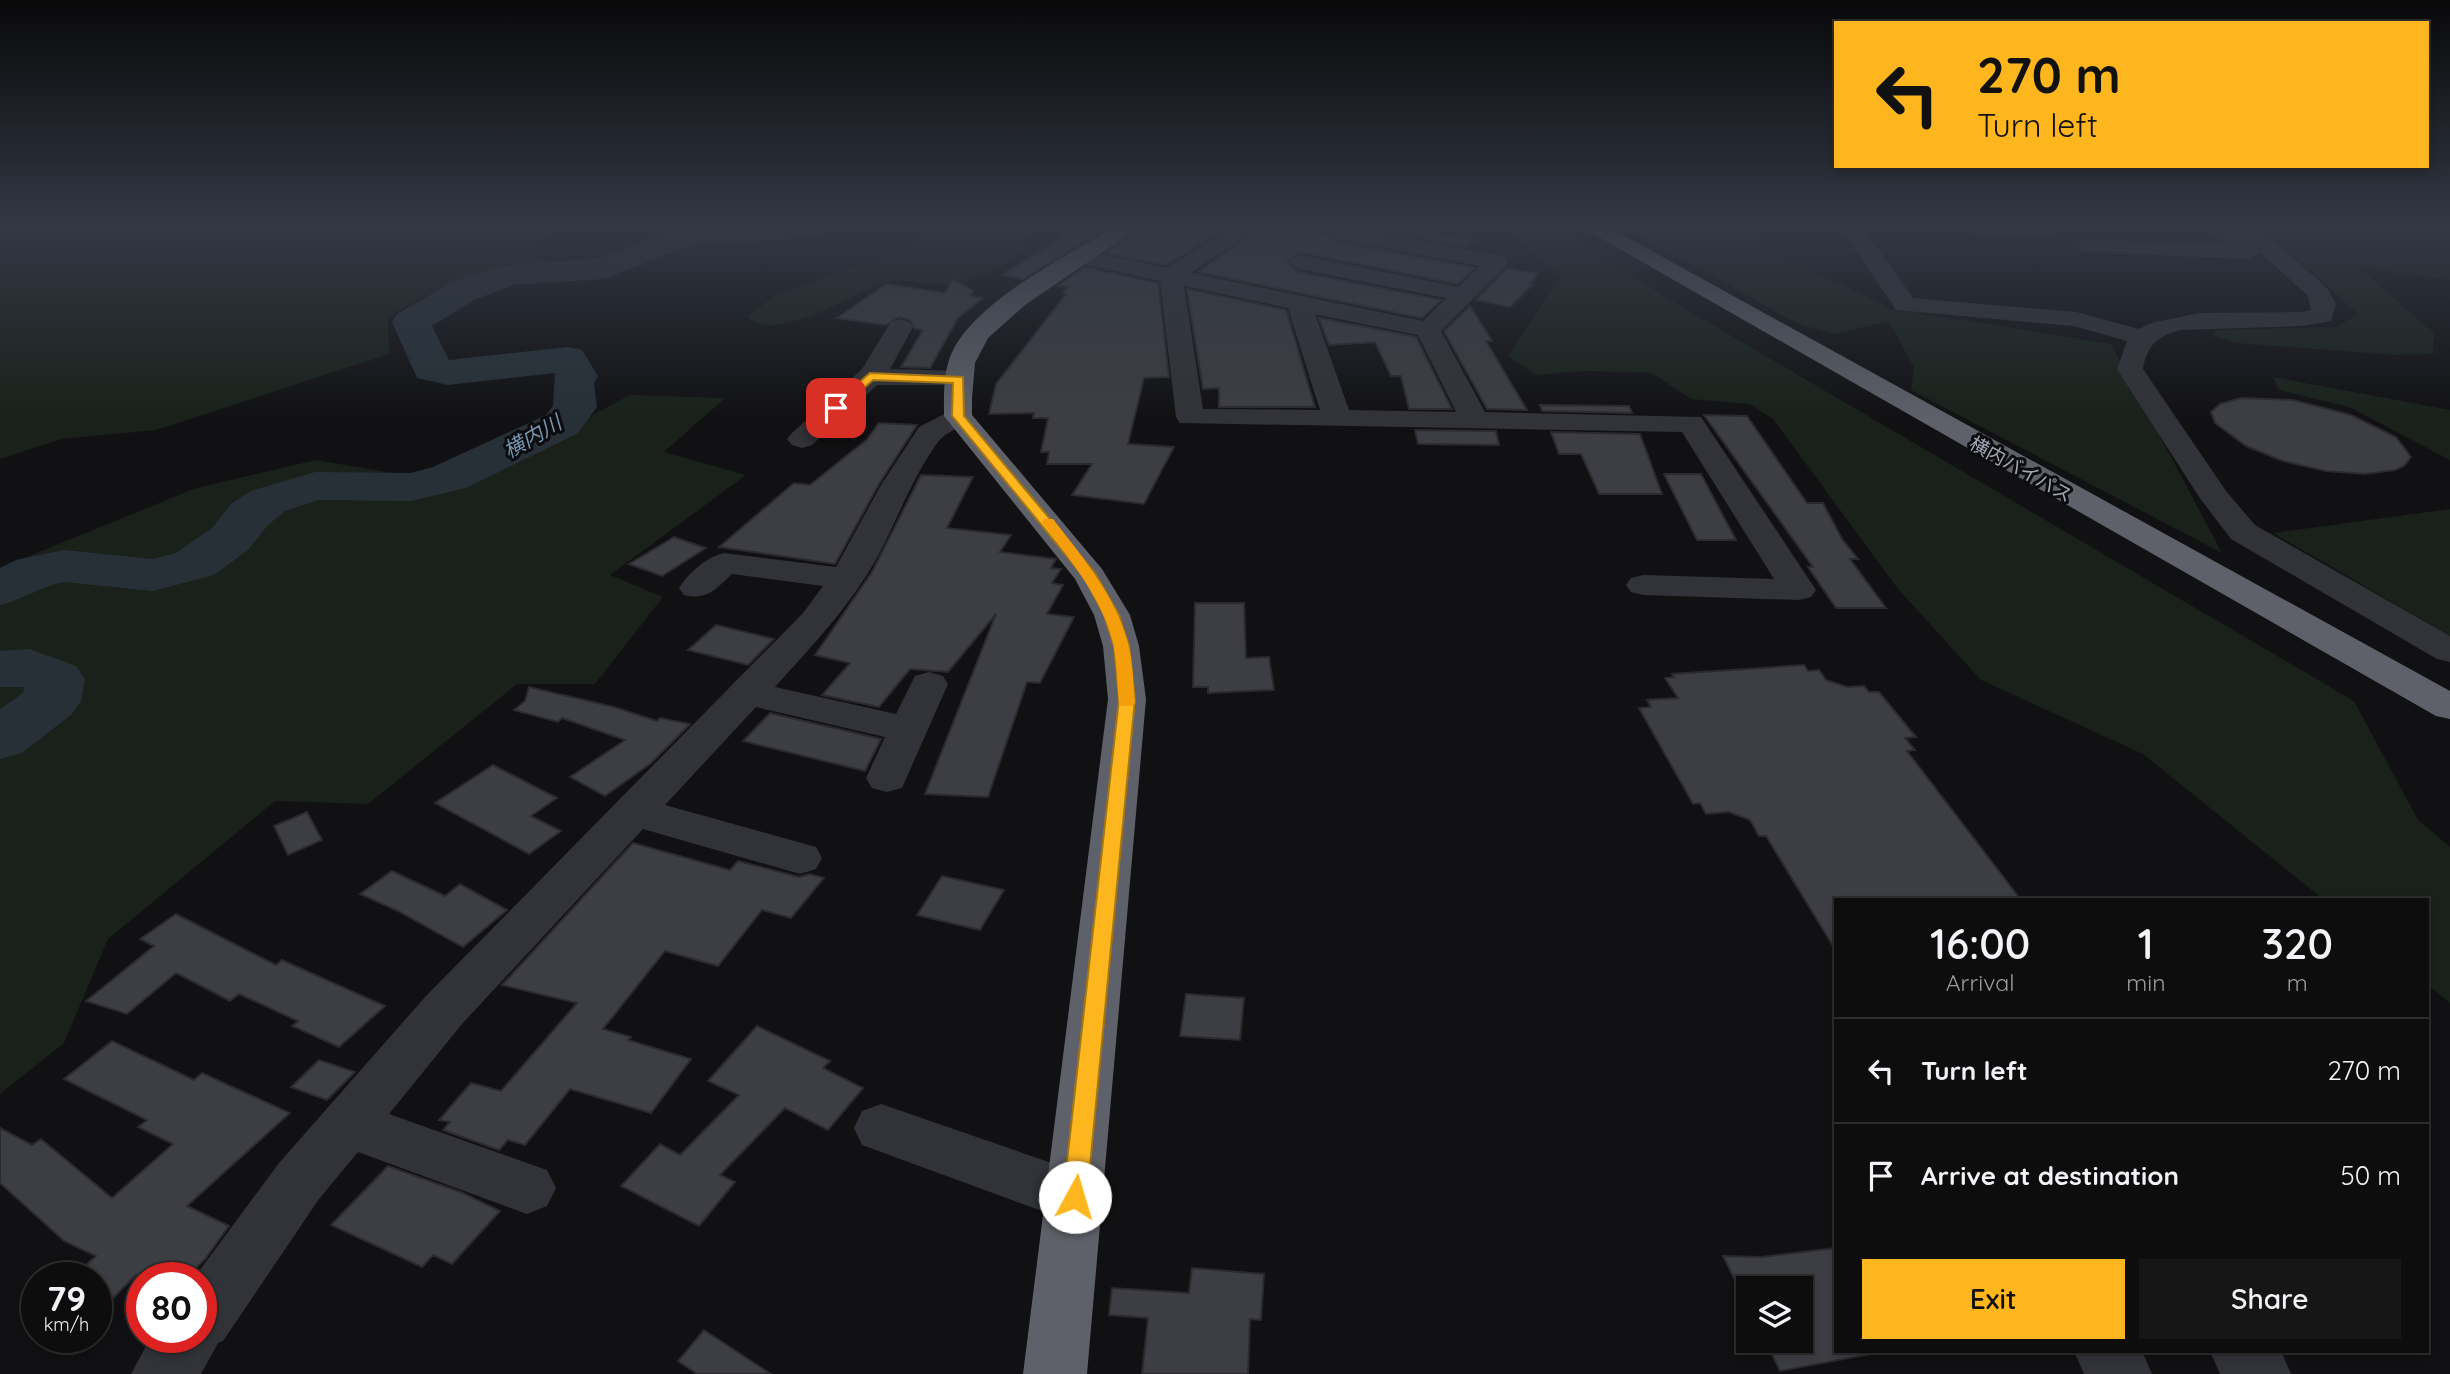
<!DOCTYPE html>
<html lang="en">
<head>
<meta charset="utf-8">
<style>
  :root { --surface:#0d0d0e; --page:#161617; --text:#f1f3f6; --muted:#9a9c9e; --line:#2d2d2e; --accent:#feb61e }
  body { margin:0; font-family:Quicksand,"Noto Sans JP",sans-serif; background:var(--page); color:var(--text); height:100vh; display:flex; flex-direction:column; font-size:26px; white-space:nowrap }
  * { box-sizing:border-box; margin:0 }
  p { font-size:23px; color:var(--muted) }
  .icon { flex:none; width:38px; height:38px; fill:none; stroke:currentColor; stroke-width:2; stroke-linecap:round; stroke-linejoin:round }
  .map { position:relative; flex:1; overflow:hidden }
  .side { position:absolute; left:1834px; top:898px; width:595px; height:455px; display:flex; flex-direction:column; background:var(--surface); border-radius:0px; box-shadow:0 4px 10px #0003,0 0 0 2px var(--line) }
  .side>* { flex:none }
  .guide { position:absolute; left:1834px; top:21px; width:595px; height:147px; border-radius:0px; box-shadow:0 4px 10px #0003,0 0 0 2px var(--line); background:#feb61e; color:#111; overflow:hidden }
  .fabs { position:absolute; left:1736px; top:1276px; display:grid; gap:14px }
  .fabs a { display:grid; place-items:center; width:77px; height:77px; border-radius:0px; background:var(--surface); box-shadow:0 4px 10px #0003,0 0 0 2px var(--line); font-size:35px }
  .speed { position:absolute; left:21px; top:1262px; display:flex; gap:14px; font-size:35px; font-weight:700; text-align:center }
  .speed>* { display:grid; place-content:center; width:91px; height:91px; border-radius:50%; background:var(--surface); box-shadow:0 4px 10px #0003,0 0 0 2px var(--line); line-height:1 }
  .speed small { font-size:18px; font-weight:400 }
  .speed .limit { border:10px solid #d22; background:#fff; color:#111 }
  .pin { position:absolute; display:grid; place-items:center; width:60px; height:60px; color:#fff; margin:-30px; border-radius:14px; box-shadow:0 4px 10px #0006 }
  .me { position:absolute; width:77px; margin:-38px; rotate:6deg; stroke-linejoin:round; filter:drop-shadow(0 0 5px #0008) }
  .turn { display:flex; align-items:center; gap:24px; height:147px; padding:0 28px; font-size:32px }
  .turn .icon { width:91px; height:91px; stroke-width:2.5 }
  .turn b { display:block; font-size:49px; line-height:60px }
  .eta { display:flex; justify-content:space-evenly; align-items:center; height:119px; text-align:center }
  .eta b { font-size:42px; font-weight:600; line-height:49px }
  .action { display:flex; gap:14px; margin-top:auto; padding:14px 28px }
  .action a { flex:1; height:80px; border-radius:0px; background:var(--accent); color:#111; font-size:28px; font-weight:600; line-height:80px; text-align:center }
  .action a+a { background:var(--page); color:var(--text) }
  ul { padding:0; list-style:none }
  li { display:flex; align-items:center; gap:21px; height:105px; padding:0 28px; border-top:2px solid var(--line) }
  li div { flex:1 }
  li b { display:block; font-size:26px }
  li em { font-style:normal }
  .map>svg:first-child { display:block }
</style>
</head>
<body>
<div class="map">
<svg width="2450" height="1374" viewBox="0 0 2450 1374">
  <rect width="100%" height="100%" fill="#111113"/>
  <path fill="#19211a" d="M0,228H556L525,252L550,263L481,273L429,294L388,317L389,354L156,430L62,439L0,459Z
    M945,228H1032C1025,237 1022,247 1016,255C1009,265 985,274 974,279C940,292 915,275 885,283C849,294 780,344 747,317L773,297L848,268L900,252Z
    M1506,228H1556L1677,304L2354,701L2418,820L2450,847V1003L2427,984V900L2323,899L2143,754L1981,680L1898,589L1773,419L1750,404L1691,399L1652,373L1586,371L1536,375L1508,356L1561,276Z
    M1627,228H1747L1758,244L1892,309L2111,344L2222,553L1911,390L1914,368L1889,321L1833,334L1796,323Z
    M2258,228H2450V280L2358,267L2434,333L2433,354L2395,355L2236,343L2214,336L2216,330L2337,327L2358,314L2294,255Z
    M2273,377L2450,410V460L2349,407L2279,390Z
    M630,395L725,398L664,452L746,475L610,575L663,597L595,684H517L368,804L275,801L108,939L64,1043L0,1094V568L196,488L316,460L422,478L496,466Z
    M2450,509V636L2273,533Z"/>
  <path fill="#273037" d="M1892,228H2049L2057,236L1893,229Z"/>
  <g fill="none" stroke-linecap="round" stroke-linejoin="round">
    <path fill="#273037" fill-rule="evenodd" d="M677,228H821L816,235L804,238L701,244L686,247L604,279L513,285L474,300L432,326L449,360L568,347L582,350L598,376L594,383L597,407L578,433L466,488L411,501L319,500L285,511L268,525L248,550L214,575L153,591L64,582C41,586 23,600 0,605V568L16,560L64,550L153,559L176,553L212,528L232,503L251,491L315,472L411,473L433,467L546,415L553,406L555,373L448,385L417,378L392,322L397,314L448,284L495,267L598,258Z
      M29,649L76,666L85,679L81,701L72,714L22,753L0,759V709L23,693L24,687H0V651Z"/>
  </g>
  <path fill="#3d3e43" stroke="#2b2b2f" stroke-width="2" d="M1075,228H1107L1023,279L1002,275L1069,232L1075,233Z
    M1141,228H1226L1166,265L1106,253Z
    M1260,228H1283L1328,236L1332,241L1475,268L1458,284L1300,252L1286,261L1298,272L1441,300L1422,318L1198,272Z
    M1418,231L1474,241L1467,247L1411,236Z
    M1085,267L1158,283L1169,377L1144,378L1128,444L1174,447L1144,504L1072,495L1092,464H1047L1049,452H1041L1048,418H1033L1034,413L989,414L996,384L1066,294L1063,293L1068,287L1058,286Z
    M1507,268L1538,274L1529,285H1532L1510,307L1476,300Z
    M953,279L973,291L970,296L983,298L958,318L930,368L901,367L923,330L915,329L910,320L899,317L886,325L837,318L886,284L945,293Z
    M1187,289L1286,310L1315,407H1219V388L1203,389Z
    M1470,306L1492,341H1486L1527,410L1487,409L1444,331Z
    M1319,318L1416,337L1452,409H1409L1401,376H1391L1375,342L1329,345Z
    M2241,398L2293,400L2351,415L2396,437L2411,457L2404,466L2395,470L2365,474L2326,471L2283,461L2246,446L2215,423L2211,412L2220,404Z
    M1540,405L1629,406L1632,413L1542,411Z
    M1704,415L1747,416L1807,503H1823L1842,539L1858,559H1850L1886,608H1836L1808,567H1813Z
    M879,423L917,425L879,484L835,564L719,547L794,483L810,485L866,440Z
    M1415,430L1496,431L1499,445L1418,444Z
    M1551,432L1640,434L1662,494H1599L1581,454H1559Z
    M1664,474H1701L1736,540H1697Z
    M921,475L973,477L947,528L1011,535L1000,552L1056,559L1051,568L1061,569L1052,583L1063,585L1047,614L1074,617L1040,683L1027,682L988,797L925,794L996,614L948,672L910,669L879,707L822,695L850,663L815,655L872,572Z
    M674,537L706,548L662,576L629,564Z
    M1195,603H1244L1246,658L1269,657L1274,690L1208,693V687H1193Z
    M716,625L774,639L748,665L688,650Z
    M1804,665L1808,671L1819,670L1826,680L1847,687L1864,686L1869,692H1879L1916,737L1905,738L1915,750L1907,751L2021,900H1836V951L1766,836H1759L1750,820L1729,812L1706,814L1700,803L1693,804L1639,708L1651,707L1647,700L1678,698L1665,678L1674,677L1672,674Z
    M529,687L614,707L657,721L660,718L690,724L650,764L605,796L570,777L625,740L562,718L558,722L514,710L525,701Z
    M770,713L881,739L865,771L743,741Z
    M493,765L557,798L531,816L561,831L529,854L435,803Z
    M307,812L322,840L288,855L274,826Z
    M633,843L730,870L738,861L799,877L810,874L824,878L791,918L762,910L718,966L665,951L603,1029L631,1037L628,1040L691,1059L651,1113L570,1089L525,1145L508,1140L499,1150L443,1130L450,1122L439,1120L471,1083L501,1091L577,1003L502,985Z
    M392,871L445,896L460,884L507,910L463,947L398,911L360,894Z
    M942,876L1004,890L980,930L917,915Z
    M176,914L276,965L282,960L385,1006L339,1047L292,1026L298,1021L239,994L230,1001L176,973L127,1014L86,1001L154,946L140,939Z
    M1186,994L1244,998L1240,1040L1180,1036Z
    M757,1026L830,1061L823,1068L863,1088L828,1130L785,1108L720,1175L735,1182L699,1226L621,1186L660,1144L680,1155L739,1095L708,1081Z
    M112,1041L194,1080L202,1073L290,1113L187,1206L229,1226L205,1259L186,1278L136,1275L96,1315V1278H72L96,1256L64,1241L0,1183V1128L32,1145L41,1139L112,1198L173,1144L138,1127L147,1120L64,1079Z
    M319,1060L355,1072L327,1100L291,1087Z
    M388,1166L463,1193L500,1211L452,1264L433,1255L422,1267L331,1225Z
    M1836,1248V1351H1871V1354L1780,1371L1765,1340H1801V1288H1739L1723,1256L1762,1257Z
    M1192,1268L1264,1274L1261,1320L1250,1319L1248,1374H1142L1148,1318L1109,1315L1112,1288L1189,1293Z
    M704,1330L771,1374H697L678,1361Z"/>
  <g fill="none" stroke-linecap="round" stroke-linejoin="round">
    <path fill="#323338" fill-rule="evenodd" d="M1231,228H1257L1191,273L1423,321L1446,298L1299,269L1288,262L1299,255L1459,287L1480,266L1332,238L1329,233L1333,228H1357L1505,257L1508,262L1505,267L1441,331L1485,412L1701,417L1816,590L1811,597L1799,600L1643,595L1631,592L1626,585L1631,578L1643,575L1774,579L1682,432L1180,423L1176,417L1160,281L1073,262L1070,257L1081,250L1167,268ZM1184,286L1288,308L1320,410L1203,409ZM1315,314L1418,335L1456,412L1349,410Z
      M1841,228H1863L1913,298L2076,312L2139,329L2151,323L2199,313L2302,312L2311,310L2308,296L2260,252L2249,259L2089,252L2081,250L2078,245L2081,240L2225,244L2206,228H2231L2244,238L2235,228H2259L2327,288L2336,304L2331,321L2302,326L2180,330C2158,336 2147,345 2143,369L2226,491L2255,525L2450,636V662L2437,659L2231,539L2199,497L2117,369L2127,341L2074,326L1896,310Z
      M900,319L909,322L913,327L890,369L959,371L969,373L973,379L969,385H877L812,445L802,448L792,445L787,439L792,433L862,369L891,322Z
      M958,407L968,410L972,416C964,428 947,430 938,442C913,476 898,518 878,556C851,605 812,646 775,687L896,714L915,676L929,672L943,676L948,684L902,788L887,792L872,788L866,778L885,737L756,707L665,805L816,847L822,858L816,869L800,874L643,829L462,1024L389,1114L547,1170L556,1188L547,1206L527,1214L358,1152L319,1199L223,1341L218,1343L201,1374H131L151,1337H201V1278H194L279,1163L426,996L803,613L823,586L732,574C716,589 706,601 684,595L679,588C689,573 706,557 724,553L836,567L881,485L919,427Z
      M881,1104L1095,1178L1104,1197L1095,1216L1075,1223L862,1145L854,1128L862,1111Z
      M2074,1351H2142L2152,1374H2084Z
      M2210,1351H2281L2291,1374H2220Z"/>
    <path fill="#5e6169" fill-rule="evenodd" d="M1112,228H1138L1025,305L988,338L975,363L972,398V415L1102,569L1130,615L1139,646L1146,699L1087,1374H1023L1108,699L1103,646L1094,615L1075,579L944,416C944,397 943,376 950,357C971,303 1064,258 1112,228Z
      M1583,228H1610L2450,691V719L2436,716Z"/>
  </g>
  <linearGradient id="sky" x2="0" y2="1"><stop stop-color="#09090a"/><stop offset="0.54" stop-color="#323844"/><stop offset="1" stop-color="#323844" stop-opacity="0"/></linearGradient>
  <rect width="2450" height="420" fill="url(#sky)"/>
  <path fill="#feb61e" stroke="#a57614" stroke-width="2" d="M870,373L963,377L964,416L1095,573L1119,615L1129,646L1135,699L1087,1197L1084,1205L1075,1208L1067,1205L1063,1197L1119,699L1114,646L1104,615L1084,577L952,416L953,383L873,380L840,410H832V405Z"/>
  <path fill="#f59e0b" d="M1044,519H1053C1083,558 1115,595 1128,643C1133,662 1133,683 1135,703L1133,706H1121L1119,703C1117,683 1117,662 1113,643C1101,595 1070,561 1042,522Z"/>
  <g text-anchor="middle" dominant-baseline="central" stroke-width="6" stroke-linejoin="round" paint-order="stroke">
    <g font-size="19" fill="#a1a7b5" stroke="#0c0c0e">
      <text transform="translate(2021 469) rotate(29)">横内バイパス</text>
    </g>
    <g font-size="21" font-style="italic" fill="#7595b3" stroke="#0c0c0e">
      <text transform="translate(532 436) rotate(-30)">横内川</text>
    </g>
  </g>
</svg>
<div class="fabs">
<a><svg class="icon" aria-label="layers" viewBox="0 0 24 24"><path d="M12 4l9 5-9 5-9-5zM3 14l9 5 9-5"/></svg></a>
</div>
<div class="speed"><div>79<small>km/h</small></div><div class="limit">80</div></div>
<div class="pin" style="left:836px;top:408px;background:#d93025"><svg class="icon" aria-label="arrive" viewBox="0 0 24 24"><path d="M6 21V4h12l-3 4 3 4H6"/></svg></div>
<svg class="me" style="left:1075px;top:1197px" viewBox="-20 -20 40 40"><circle r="19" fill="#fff"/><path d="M0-13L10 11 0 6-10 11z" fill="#feb61e"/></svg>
<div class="guide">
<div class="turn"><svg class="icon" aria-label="left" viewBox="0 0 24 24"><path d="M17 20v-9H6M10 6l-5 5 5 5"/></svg><div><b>270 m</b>Turn left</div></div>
</div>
<section class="side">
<div class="eta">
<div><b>16:00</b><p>Arrival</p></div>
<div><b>1</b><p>min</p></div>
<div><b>320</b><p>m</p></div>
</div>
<ul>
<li><svg class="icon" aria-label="left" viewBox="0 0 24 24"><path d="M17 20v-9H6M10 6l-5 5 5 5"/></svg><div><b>Turn left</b></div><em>270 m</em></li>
<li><svg class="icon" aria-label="arrive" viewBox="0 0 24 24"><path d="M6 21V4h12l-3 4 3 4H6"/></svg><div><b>Arrive at destination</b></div><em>50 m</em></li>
</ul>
<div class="action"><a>Exit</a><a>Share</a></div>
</section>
</div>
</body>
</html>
